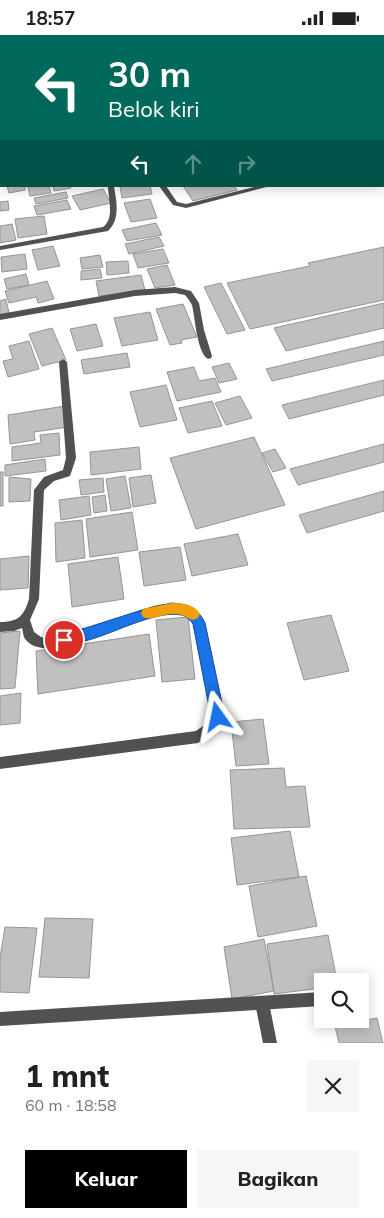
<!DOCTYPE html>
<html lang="id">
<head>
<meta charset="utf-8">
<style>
  :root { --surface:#fff; --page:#f6f6f6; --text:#202124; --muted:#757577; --accent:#000 }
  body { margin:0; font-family:Mulish,sans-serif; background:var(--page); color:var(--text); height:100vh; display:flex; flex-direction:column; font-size:19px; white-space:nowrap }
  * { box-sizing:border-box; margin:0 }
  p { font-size:16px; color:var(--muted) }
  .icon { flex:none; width:28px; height:28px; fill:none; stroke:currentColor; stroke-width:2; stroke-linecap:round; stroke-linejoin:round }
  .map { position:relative; height:1008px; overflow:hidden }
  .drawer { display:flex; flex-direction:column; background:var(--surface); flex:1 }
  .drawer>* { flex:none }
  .banner { position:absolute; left:0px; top:0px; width:385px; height:152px; box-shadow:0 2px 12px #0003; background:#00695c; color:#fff; overflow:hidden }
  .controls { position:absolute; left:314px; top:938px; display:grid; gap:10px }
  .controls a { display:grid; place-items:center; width:55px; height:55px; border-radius:0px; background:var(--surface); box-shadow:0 2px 12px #0003; font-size:25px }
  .pin { position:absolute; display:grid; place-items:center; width:42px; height:42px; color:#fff; margin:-21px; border:2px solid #fff; border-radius:50%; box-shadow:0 1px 5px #0007 }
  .me { position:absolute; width:55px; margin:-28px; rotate:348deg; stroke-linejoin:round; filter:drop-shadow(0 0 4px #0008) }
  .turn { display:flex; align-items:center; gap:18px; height:105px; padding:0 25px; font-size:22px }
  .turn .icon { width:65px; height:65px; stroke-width:2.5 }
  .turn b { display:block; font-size:35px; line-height:42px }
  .lanes { display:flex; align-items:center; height:48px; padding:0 25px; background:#0003; justify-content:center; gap:25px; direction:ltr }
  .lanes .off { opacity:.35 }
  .round { display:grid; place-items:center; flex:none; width:52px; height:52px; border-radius:0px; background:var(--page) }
  .overview { display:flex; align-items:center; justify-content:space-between; height:85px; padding:0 25px }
  h1 { font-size:30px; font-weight:800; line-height:38px }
  .action { display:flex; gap:10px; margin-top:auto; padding:10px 25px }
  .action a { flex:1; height:58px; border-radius:0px; background:var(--accent); color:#fff; font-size:20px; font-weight:800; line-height:58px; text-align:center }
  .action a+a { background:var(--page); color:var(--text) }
  .status { display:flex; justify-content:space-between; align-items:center; height:35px; padding:0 25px; background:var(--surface); direction:ltr }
  .status svg { height:14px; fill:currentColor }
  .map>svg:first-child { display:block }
</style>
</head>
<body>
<div class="status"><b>18:57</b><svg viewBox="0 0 49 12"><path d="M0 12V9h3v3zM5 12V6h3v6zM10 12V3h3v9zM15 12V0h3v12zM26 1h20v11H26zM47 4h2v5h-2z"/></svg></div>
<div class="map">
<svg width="384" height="1008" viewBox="0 0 384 1008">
  <rect width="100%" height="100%" fill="#fff"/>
  <path fill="#c0c0c0" stroke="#959595" d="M285,0H360L361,1H286Z
    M7,151H25V155L9,158Z
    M49,151L51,158L30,161L28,152Z
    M53,151H70L71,153L54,156Z
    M120,151H150L152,159L122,163Z
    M183,151H234L237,155L193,166Z
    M103,154L111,168L80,175L72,161Z
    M66,157L68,163L36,169L34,163Z
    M150,164L157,183L131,187L124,168Z
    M67,165L71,174L37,180L34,171Z
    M8,166L9,175L0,176V167Z
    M44,181L47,199L18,203L15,184Z
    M156,188L162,200L127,206L122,195Z
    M12,189L16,205L0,208V191Z
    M159,202L164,211L129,219L125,209Z
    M53,211L60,231L38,235L32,215Z
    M384,212V265L250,294L227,248L310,231L308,228Z
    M163,214L169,228L138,233L133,219Z
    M25,219L27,234L2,237L1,222Z
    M100,220L103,232L82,234L80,223Z
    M128,226L129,238L107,240L106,227Z
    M167,230L175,250L155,253L147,234Z
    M100,234L102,243L81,245V236Z
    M26,239L29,250L7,254L4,244Z
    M141,240L145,255L99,261L96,246Z
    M47,246L54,264L38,268L36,262L9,268L5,256Z
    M221,248L245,295L227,299L204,252Z
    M6,264L9,278L0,280V266Z
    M384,268V293L286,316L274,293Z
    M183,269L197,302L181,305L182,308L170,310L156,274Z
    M150,277L158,305L122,311L114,283Z
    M96,289L103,311L77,316L70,294Z
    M52,293L66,325L42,331L29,299Z
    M29,306L39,334L8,342L3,326L13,324L9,311Z
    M384,306V320L272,346L266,334Z
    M127,318L130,332L84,339L81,325Z
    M229,328L237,344L219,348L212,332Z
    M194,332L199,346L215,343L221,357L177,366L167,337Z
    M384,345V360L289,384L282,370Z
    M166,350L177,385L140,392L130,357Z
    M240,361L252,383L226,390L215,368Z
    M212,366L222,391L188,398L179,373Z
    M65,371L68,392L34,397L35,405L10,409L8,380Z
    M59,398L60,420L12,426V412L41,408L40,400Z
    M254,402L285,470L196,494L170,423Z
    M384,409V427L298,450L290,434Z
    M139,412L141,434L91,440L90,417Z
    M275,414L286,433L273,437L262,418Z
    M45,424L46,436L5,441V430Z
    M0,437H3V471H0Z
    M151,440L156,468L133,472L129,443Z
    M125,441L131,473L111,476L106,444Z
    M9,442L31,444L30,466L9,467Z
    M103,443L104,457L81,460L79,445Z
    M384,456V476L307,498L299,480Z
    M105,460L107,476L94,478L92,462Z
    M89,461L91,480L61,485L59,465Z
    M132,477L138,515L90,522L86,484Z
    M82,485L85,523L56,527L55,488Z
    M238,499L248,530L192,541L184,509Z
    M180,512L186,545L144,551L139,517Z
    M29,521L28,553L0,555V524Z
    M118,522L124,564L72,572L68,529Z
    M331,580L349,636L304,645L287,588Z
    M188,582L195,644L162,647L156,585Z
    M20,596L15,653L0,654V598Z
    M149,599L155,641L38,659L36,616Z
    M21,658L20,688L0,690V661Z
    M263,684L269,729L236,731L231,687Z
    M284,733L286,752L305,751L310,792L234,794L230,735Z
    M290,796L299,842L237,850L231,803Z
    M306,841L317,891L258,902L249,851Z
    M45,883L93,884L89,943L39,942Z
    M5,892L37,893L29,958L0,957V923Z
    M328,900L337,946H322V953L274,959L267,909Z
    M264,904L274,956L232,964L224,912Z
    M377,983L383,1008H339L335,991Z"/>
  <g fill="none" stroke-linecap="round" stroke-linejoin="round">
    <path fill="#515151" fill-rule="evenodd" d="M159,151H166L177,167L186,169L258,151H270L186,173L173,170Z
      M262,961L267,963L269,968L277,1008H263L255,968L257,963Z"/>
    <path fill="#515151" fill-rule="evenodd" d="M0,96H1V100H0Z
      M108,151L114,152C117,167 120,185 108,196L0,215V211L103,192C115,183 108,164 108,151Z
      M175,252L191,256L199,268L204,295L212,321L211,323L208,324C197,318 195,282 192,270C190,267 188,263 185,260L175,258L135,261L0,285V279L135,255Z
      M63,324L67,327L76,423L70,441L54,446L44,455L39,564L30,585L34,597L41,602L48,604C64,600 81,597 97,592C126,582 186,547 204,588L224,681L219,694L198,708L0,734V722L196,696L210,686L212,681L194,590C191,585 189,581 183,579C148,567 52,638 25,604C23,601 23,596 22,593L14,596L0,597V587C18,587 24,581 29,564L34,455L44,442L63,435L66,423L59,327Z
      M322,957V971L0,991V977Z"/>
  </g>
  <path fill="#1a73e8" stroke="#114b97" d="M172,568C187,569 198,573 205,588L225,682L223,686L218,688L213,686L211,682L193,589C190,585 187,581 181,580C160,575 119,595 98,602C87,606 75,608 64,611L59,609L58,605L59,601L64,599C100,590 135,575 172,568Z"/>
  <path fill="#f59e0b" d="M172,568C182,568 195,569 200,579L198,583L193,585C185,582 180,578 170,579C161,580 151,586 143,582L141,578L143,574Z"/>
</svg>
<div class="controls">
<a><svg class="icon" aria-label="search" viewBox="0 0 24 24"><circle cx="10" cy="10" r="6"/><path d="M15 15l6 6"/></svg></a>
</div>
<div class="pin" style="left:64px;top:605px;background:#d93025"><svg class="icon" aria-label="arrive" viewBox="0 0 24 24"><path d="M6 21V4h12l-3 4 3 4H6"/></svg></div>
<svg class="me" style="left:218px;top:682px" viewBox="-20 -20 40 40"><path d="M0-17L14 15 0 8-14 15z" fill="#1a73e8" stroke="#fff" stroke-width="4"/></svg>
<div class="banner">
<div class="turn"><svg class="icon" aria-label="left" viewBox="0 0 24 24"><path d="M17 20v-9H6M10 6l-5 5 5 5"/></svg><div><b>30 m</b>Belok kiri</div></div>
<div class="lanes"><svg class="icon" aria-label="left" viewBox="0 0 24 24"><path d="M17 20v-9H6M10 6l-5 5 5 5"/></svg><svg class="icon off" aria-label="ahead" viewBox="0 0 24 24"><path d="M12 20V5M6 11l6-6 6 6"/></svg><svg class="icon off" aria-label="right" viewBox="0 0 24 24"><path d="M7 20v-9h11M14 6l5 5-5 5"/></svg></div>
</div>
</div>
<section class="drawer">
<div class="overview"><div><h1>1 mnt</h1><p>60 m · 18:58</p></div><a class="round"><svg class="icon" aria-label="close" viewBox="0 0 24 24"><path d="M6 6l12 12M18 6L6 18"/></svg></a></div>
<div class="action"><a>Keluar</a><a>Bagikan</a></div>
</section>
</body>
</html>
